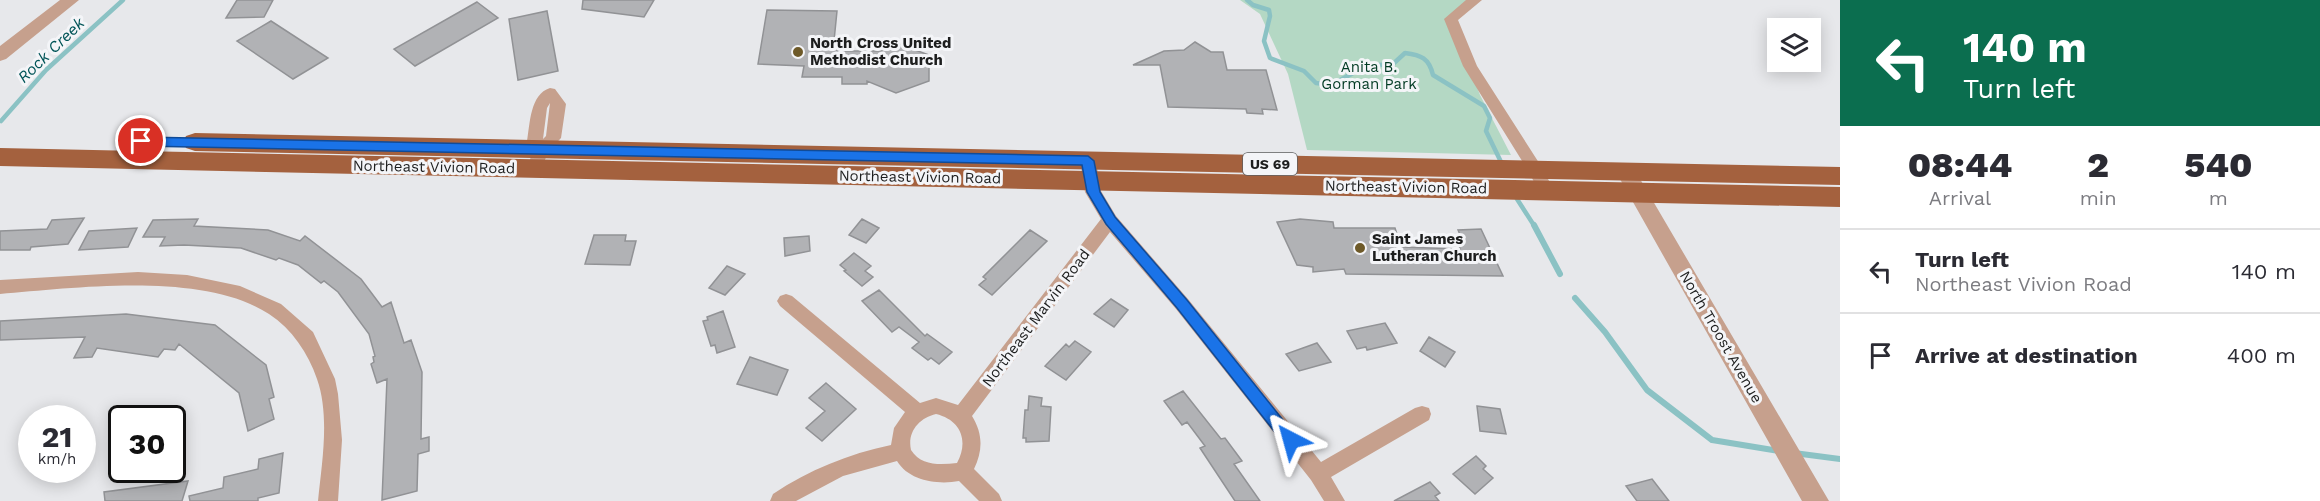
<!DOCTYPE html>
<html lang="en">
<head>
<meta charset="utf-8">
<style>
  :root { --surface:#fff; --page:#f7f7f7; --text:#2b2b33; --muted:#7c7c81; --line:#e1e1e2 }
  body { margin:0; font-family:"Work Sans",sans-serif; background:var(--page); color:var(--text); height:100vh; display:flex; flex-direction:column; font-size:22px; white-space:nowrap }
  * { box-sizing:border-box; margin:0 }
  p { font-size:20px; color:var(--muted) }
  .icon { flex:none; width:33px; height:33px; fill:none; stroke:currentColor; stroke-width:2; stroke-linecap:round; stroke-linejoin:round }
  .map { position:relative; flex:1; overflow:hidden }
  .drawer { display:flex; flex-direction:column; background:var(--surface); width:480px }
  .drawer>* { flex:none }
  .hud { background:#0b6e4f; color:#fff; overflow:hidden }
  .controls { position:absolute; left:1767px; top:18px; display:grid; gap:12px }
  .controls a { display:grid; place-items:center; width:54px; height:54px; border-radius:0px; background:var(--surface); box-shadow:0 3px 15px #0003; font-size:30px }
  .speed { position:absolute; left:18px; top:405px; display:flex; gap:12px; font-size:30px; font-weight:700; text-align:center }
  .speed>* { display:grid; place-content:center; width:78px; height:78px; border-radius:50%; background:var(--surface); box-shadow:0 3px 15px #0003; line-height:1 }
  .speed small { font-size:15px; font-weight:400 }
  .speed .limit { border:3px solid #111; border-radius:9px; background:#fff; color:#111 }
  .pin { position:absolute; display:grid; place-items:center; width:51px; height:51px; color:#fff; margin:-26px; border:3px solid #fff; border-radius:50%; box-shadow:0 2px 6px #0007 }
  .me { position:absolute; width:66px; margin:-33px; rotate:321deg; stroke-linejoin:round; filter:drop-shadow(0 0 4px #0008) }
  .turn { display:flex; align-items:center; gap:21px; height:126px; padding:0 24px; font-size:27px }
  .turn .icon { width:78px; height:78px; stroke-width:2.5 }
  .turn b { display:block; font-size:42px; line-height:51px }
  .eta { display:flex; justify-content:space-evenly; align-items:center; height:102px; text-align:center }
  .eta b { font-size:36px; font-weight:800; line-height:42px }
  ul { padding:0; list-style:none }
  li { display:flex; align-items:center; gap:18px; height:84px; padding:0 24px; border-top:2px solid var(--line) }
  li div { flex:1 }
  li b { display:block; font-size:22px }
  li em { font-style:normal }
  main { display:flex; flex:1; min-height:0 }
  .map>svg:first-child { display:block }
</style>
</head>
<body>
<main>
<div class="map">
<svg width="1840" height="501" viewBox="0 0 1840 501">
  <rect width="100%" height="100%" fill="#e7e8eb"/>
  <path fill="#b4d8c4" d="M1240,0H1475L1451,20L1480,95L1511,155L1307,150L1288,74L1260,14Z"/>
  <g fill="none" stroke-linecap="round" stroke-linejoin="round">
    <path stroke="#8bc2c4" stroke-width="4.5" d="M1247,0L1253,5L1269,10L1270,16L1264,41L1270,58L1304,71L1316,83L1331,85L1366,66L1393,64L1405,53C1421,55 1429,58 1433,75L1484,106L1490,118L1486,131L1501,162
      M1,121L46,70L123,0
      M1517,199L1535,227"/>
    <path stroke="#8bc2c4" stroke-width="6" d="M1534,225L1560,274
      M1575,298L1605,332L1647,390L1712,440L1779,451
      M1794,453L1840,459"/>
  </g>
  <path fill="#b1b2b5" stroke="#919295" stroke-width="1.5" d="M237,0H273L264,17L226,18Z
    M583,0H654L644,17L582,9Z
    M477,2L498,18L415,66L394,49Z
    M767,10L837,11L834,41H838L837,51H879L899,44L929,55V81L896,93L867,81V84H842V77H802L804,66L758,64Z
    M547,11L558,71L518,80L509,19Z
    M271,21L328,58L293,79L237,41Z
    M1195,42L1211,52H1223L1227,70H1266L1277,110L1262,109L1263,114L1247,113L1246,109L1168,107L1160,65H1133L1164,51L1184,50Z
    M84,218L68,244L31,247L30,250H0V231L47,229L52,220Z
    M198,219L194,226L268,230L300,241L305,236L361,279L382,307L391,302L404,343L411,340L422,372L421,439L429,437V451L418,454L417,491L382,500L387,379L377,383L371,364L374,362L373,357L375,356L369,334L338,292L324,281L321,283L298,265L279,258L276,260L241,248L184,245L160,246L165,237H143L153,220Z
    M862,219L879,228L866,243L849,235Z
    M1300,219L1333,222L1334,228H1395L1401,247L1460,249L1458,243L1464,244L1458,230L1481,229L1503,276L1346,274L1344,269L1313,272V267L1297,265L1277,222Z
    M137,228L128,247L79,250L89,231Z
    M1030,230L1047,241L992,295L979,285L986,279L983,277Z
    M594,235H626L625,241H636L630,265L585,264Z
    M809,236L810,251L785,256L784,238Z
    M854,253L871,266L865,271L873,277L862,286L844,271L846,270L840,265Z
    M727,266L745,274L725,295L709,288Z
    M879,290L925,336L927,334L952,352L939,364L931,358L928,360L912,348L919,342L899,327L892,332L862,301Z
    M1111,299L1128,310L1114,327L1094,314Z
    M723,311L735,347L717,353L715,345L711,346L703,321L708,320L707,317Z
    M126,314L215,325L266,365L274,397L269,399L274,419L248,431L239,393L179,344L175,350L164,349L158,357L97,348L92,357L74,358L85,337L0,340V321Z
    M1385,323L1397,343L1367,350L1366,347L1357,349L1347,331Z
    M1429,337L1455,352L1445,367L1420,351Z
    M1075,341L1091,352L1066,380L1045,366L1066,344L1069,347Z
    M1317,343L1331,362L1299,371L1286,354Z
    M750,357L788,370L777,395L737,384Z
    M826,383L856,409L822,441L806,428L825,411L809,398Z
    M1183,391L1221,439L1225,438L1242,461L1234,464L1260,501H1235L1200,448L1205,446L1187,422L1182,425L1164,401Z
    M1029,396L1042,398L1041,406L1051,407L1049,441L1026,442V438H1023L1025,410H1028Z
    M1477,406L1500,409L1506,434L1480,431Z
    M283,453L279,493L258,498V501H190L189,496L223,488L224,477L258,469L259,459Z
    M1476,456L1486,466L1483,469L1493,478L1475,494L1453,474Z
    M1652,479L1669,501H1637L1626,486Z
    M188,481L182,501H105L104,492Z
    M1430,482L1440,493L1435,496L1439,501H1394Z"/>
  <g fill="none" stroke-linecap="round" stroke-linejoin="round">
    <path fill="#c6a08d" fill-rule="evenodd" d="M1466,0H1482L1458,20L1477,66L1541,166L1554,190L1552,194H1540L1529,172L1463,66L1444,19Z
      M550,88L555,89L566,104L561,138L548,152L540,173H530L527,169L533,150L527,141C530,124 530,94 550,88ZM550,103L546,136L543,139L547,108Z
      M1088,155L1093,157L1096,161L1101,191L1116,216L1188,299L1321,462L1415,408L1422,406L1429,408L1431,414L1429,420L1331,477L1345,501H1324L1311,480L1176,309L1110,232L972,416C983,434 983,450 974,469L999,494L1002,501H979L959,481C938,485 909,481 897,461L843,476L796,501H770L773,494C809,470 848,454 891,445L894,428L905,412L780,306L777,301L780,296L786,294L792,296L920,403L936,398L958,405L1101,219L1085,192L1080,161L1083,157ZM936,414C961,420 969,441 957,463C940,465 921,466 911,450C907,432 919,418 936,414Z
      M138,272L187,275L240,286L281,304L313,332L335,379L338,394L342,440L338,501H318C322,462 330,416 317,379C308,353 292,329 269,314C203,271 76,288 0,294V280Z"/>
    <path fill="#c6a08d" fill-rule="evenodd" d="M60,0H79L6,59L0,61V46Z
      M1626,165L1633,167L1829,501H1802L1616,172L1619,167Z"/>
    <path fill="#a4613e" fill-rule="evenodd" d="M195,133L1840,167V185L195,151L186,148L183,142L186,136Z
      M0,148L1840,187V207L0,166Z"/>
  </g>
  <path fill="#1a73e8" stroke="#114b97" stroke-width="1.5" d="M141,137L1088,156L1094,161L1100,192L1115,217L1187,300L1299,440L1296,445L1291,447L1285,445L1177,308L1106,224L1087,192L1082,165L141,146L135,141Z"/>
  <g fill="#6e5a29" stroke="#f4f5f8" stroke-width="2">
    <circle cx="798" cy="52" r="6"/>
    <circle cx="1360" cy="248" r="6"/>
  </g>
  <g text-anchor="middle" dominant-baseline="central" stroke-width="6" stroke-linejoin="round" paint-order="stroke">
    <rect fill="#f4f5f8" stroke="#5e5e5f" stroke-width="1.5" x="1243" y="153" width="54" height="22" rx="4.5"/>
    <g font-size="14" font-weight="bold" fill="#1d1e1e">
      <text x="1270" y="164">US 69</text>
    </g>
    <g font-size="15" font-weight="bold" fill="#1d1e1e" stroke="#f4f5f8" text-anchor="start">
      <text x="810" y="43">North Cross United<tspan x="810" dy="17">Methodist Church</tspan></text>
      <text x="1372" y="239">Saint James<tspan x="1372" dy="17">Lutheran Church</tspan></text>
    </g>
    <g font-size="15" fill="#003a23" stroke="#f4f5f8">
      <text x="1369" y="67">Anita B.<tspan x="1369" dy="17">Gorman Park</tspan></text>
    </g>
    <g font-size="15" fill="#1d1e1e" stroke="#f4f5f8">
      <text transform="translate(434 167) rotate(1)">Northeast Vivion Road</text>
      <text transform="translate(920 177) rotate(1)">Northeast Vivion Road</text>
      <text transform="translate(1406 187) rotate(1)">Northeast Vivion Road</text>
      <text transform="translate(1036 318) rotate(-53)">Northeast Marvin Road</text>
      <text transform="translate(1721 337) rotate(60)">North Troost Avenue</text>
    </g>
    <g font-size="16" font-style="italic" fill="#005457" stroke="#f4f5f8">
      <text transform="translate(51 50) rotate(-44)">Rock Creek</text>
    </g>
  </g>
</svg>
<div class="controls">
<a><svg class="icon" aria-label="layers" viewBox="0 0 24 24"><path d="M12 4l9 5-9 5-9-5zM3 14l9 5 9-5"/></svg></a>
</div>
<div class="speed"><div>21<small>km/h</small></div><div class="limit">30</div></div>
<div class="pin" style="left:141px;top:141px;background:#d93025"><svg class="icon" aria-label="arrive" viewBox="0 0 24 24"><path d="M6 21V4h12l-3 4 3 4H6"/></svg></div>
<svg class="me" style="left:1291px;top:440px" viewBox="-20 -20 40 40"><path d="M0-17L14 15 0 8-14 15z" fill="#1a73e8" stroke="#fff" stroke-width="4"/></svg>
</div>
<section class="drawer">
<div class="hud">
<div class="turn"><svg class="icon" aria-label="left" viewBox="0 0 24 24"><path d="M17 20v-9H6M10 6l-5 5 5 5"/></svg><div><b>140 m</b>Turn left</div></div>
</div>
<div class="eta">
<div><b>08:44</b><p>Arrival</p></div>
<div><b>2</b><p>min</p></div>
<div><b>540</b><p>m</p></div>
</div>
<ul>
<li><svg class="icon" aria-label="left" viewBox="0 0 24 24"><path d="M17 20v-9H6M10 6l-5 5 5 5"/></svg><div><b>Turn left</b><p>Northeast Vivion Road</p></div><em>140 m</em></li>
<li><svg class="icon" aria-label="arrive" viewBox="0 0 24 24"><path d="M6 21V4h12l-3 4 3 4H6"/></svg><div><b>Arrive at destination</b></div><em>400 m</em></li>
</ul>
</section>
</main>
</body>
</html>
